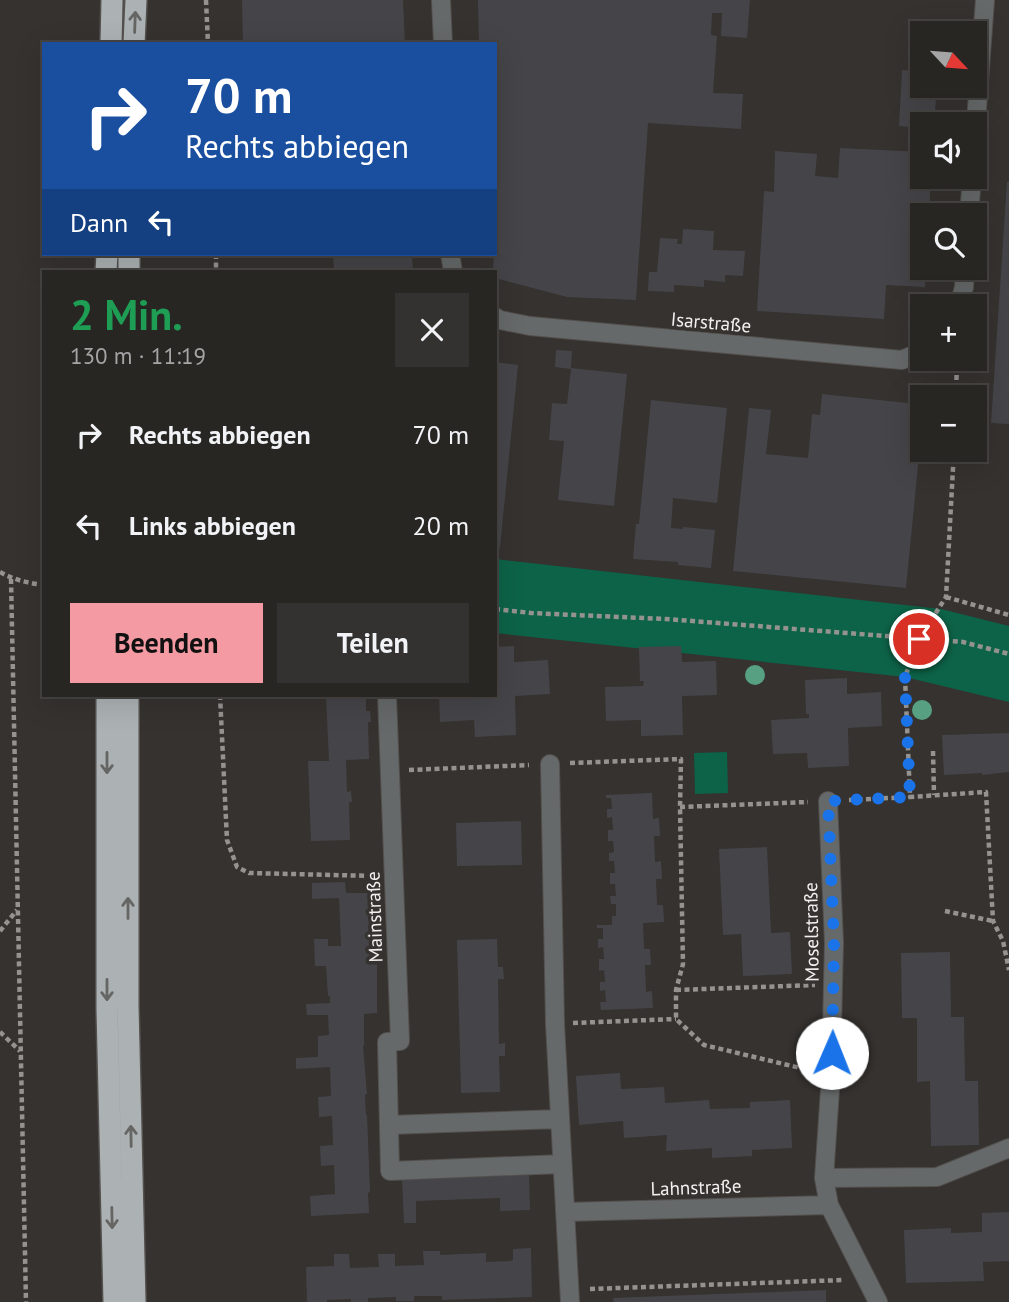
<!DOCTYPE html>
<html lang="de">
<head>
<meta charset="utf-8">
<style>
  :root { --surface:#282623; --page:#343230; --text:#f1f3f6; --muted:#a5a5a6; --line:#444341; --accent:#f49aa2 }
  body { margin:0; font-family:"PT Sans",sans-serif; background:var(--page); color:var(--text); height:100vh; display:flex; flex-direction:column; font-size:26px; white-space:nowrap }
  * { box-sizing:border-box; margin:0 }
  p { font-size:23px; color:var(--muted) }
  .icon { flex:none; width:38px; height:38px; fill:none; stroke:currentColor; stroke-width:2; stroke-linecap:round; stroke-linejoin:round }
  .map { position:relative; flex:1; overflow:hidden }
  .drawer { position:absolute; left:42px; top:270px; width:455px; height:427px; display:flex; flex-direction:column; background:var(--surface); border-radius:0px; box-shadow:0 7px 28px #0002,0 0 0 2px var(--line) }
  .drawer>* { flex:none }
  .guide { position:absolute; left:42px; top:42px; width:455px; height:214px; border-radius:0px; box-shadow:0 7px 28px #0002,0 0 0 2px var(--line); background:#1a4fa0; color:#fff; overflow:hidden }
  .needle { width:46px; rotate:116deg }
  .controls { position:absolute; left:910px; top:21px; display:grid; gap:14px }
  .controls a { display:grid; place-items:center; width:77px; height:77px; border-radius:0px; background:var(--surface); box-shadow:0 7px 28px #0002,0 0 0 2px var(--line); font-size:35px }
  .pin { position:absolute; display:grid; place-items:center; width:60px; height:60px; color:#fff; margin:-30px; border:4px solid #fff; border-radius:50%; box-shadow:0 2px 7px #0007 }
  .me { position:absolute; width:77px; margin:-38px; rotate:1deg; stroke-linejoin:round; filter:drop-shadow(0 0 5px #0008) }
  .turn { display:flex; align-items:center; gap:24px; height:147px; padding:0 28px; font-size:32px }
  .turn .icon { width:91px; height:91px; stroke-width:2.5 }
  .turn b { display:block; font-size:49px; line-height:60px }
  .then { display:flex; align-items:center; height:66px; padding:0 28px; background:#0003; gap:14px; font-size:26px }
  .round { display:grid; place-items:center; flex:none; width:74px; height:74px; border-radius:0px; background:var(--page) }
  .overview { display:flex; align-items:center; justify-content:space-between; height:119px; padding:0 28px }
  h1 { font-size:42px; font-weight:700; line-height:52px; color:#1e9e55 }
  .action { display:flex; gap:14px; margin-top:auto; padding:14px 28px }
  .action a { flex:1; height:80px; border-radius:0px; background:var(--accent); color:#111; font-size:28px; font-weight:700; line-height:80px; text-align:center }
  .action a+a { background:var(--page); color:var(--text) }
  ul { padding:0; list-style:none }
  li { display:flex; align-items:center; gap:21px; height:91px; padding:0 28px }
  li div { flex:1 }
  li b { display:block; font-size:26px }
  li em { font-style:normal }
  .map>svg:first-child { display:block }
</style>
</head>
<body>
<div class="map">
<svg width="1009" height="1302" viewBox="0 0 1009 1302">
  <rect width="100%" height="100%" fill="#35322f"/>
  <path fill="#0d6347" d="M495,559L941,609L1009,626V702L905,677L495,633Z
    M727,752L728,793L695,794L694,753Z"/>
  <path fill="#454549" d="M242,0H403L405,44H243Z
    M478,0H750L747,38L721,36L722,13H712L711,35L717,36L713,93L743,94L741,129L648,123L636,300L567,297L495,278V271H493L496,210L495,44H479Z
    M902,70L922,72V86H937L934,124H922V128L899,126Z
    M840,148L922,152V177H931L929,215H922V268H926L925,287L886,285L884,319L757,311L764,191L774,192L775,151L817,154L815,176L838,178Z
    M1007,182H1009V424L991,423Z
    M683,229L714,231L713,250L745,251L743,276L725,275V282L704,280V287L674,285V292L648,291L649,272H657L660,238L678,239L677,244H682Z
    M333,254H412L413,271H334Z
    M556,350L572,351L571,368L627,374L614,506L558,500L564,441L549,440L552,403L567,404L571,369L555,367Z
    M495,362L518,365L500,548L495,547Z
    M822,394L917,404L916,424L922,425L906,588L733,571L749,408L771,410L766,454L808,458L812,414L820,415Z
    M651,400L727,408L717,503L673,498L671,528L683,529V527L715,530L711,568L678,565V562L633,559L636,524H639Z
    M514,646V662L548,660L550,694L515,696L516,735L475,737L474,720L440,722L439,695H495V647Z
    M681,646L682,662L716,661L717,695L682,696L683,735L641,736V720L606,721L605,687L643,686L644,681H640L639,647Z
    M847,678V694L881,692L882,726L848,728L849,766L808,768L807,753L773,754L771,720L809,718V714H806L805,680Z
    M326,695H366V711H370L371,722H368L369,759L346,760L347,792L351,791L352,802H349L350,840L311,841L308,761H329Z
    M1009,733V772L982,775V773L944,775L942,735Z
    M652,793L653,819L659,818L660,836H654L655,862L661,861L662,879H656L657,905H663L664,922L643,923L644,949H650L651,965H645L646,992L652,991L653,1008L601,1010L600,1002H606L605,990L600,991V982H605L604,970L599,971V959H604L603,947L598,948V939H603V928H597V925H612V916H616V904H611L610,896H616L615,884H610V873H615L614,861H609V853L614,852L613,841H608V830H613L612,817L607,818V809H612L611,798H606V795Z
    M521,821L522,865L457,866L456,823Z
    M767,847L771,933L790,932L792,974L743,976L741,934L723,935L719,849Z
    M345,882L346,893H374L376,945L374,946L375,964L377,963V1013L364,1014V1046H363L367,1094L365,1095L366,1115H367L370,1192L368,1193L369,1213L311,1216L310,1196L335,1194L334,1165L321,1166L320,1146L333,1145L332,1116L319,1117L318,1097L331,1096L330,1067L296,1069V1058L318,1057V1036L329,1035L328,1015H307L306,1004L330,1003V996H328L326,966H315L314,939H328V946H341L339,898L312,899V883Z
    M497,939L498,967H503L504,979H498L499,1044L505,1043V1056H499L500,1092L461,1093L457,940Z
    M950,952L951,1017H964L965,1081H978L979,1145L931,1146L930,1081L917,1082V1018H902L901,953Z
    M620,1073L621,1089L664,1087L665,1103L709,1100L710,1109L750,1108V1102L790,1100L792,1148L752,1150V1156L712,1158V1148L666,1151L667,1135L624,1138L623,1121L579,1125L576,1076Z
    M529,1175L530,1210L500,1211V1198L416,1201V1223H404L402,1180Z
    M1009,1212V1261L983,1262L984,1281L906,1283L904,1230L951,1228V1233L982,1232V1213Z
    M531,1248L532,1297L442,1300V1296H414V1301H396V1297L368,1298V1302H351V1299L327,1300V1302H307L306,1267L334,1266V1254H349L350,1268L379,1267L378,1254H395V1266L424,1265L423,1251H440V1255L486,1253V1262L510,1261L513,1260V1249Z
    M826,1290V1302H614L613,1298Z"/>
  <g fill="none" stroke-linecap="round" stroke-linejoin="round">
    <defs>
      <path id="minor" d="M441,0L443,44
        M975,135L985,0
        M969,215L972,177
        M450,254L453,271
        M959,306L964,287L965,268
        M495,317L500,320L530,326L902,360L922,351
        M387,695L400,1041L387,1042L390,1171L562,1164
        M550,764L555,1024L570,1302
        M828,801L834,943L833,984L831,1075L824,1178L829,1205L878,1302
        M389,1125L560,1119
        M824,1178L937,1177L1009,1148
        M565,1212L829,1205"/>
      <path id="highway" d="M111,44L112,0
        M134,44L136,0
        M106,271L107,254
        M129,271V254
        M107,695V1009L114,1302
        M128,695V1006L135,1302"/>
    </defs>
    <use href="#minor" stroke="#53504e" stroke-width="20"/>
    <use href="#highway" stroke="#53504e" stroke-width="24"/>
    <path stroke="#959390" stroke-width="4.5" stroke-dasharray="5 3.5" stroke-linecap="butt" d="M206,0L208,44
      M216,254V271
      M956,397L957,359
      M954,450L946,597L919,639L905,677L910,797L986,792L993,921L1003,941L1009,970
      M0,572C14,580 28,583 44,585
      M11,579L26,1302
      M946,597L1009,615
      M495,609L531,613L666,619L963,642L1009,654
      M220,695L227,840L237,867L249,873L375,876
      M933,751L934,795
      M570,763L681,759L680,807L683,964L676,990V1019L704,1045L813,1071
      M409,770L529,765
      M849,800L910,797
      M680,807L808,802
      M945,911L993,921
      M0,931L17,910
      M676,990L815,985
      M573,1023L676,1019
      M0,1032L20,1051
      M590,1289L844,1280"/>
    <use href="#minor" stroke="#666969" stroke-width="18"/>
    <use href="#highway" stroke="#acb2b3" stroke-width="21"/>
  </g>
  <g fill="#57a182">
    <circle cx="755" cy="675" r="10"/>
    <circle cx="922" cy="710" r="10"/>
  </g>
  <defs><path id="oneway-shaft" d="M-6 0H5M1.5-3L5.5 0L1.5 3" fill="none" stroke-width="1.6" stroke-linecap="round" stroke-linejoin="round" transform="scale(1.75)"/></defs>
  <g stroke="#656564">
    <use href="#oneway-shaft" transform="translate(135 22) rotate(-88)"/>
    <use href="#oneway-shaft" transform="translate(107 763) rotate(90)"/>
    <use href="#oneway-shaft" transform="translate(128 908) rotate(-90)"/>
    <use href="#oneway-shaft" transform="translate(107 990) rotate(90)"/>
    <use href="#oneway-shaft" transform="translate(131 1136) rotate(-91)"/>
    <use href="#oneway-shaft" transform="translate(112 1218) rotate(89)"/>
  </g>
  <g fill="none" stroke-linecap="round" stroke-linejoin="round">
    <path stroke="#1a73e8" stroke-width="12" stroke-dasharray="0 21.6" d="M832,1053L834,943L828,801L910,797L905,677L919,639"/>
  </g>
  <g text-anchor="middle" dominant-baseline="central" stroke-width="7" stroke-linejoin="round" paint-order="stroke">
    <g font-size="19" fill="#f2f0ee" stroke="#35322f">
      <text transform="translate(711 322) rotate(5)">Isarstraße</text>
      <text transform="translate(374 917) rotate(-92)">Mainstraße</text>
      <text transform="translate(811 932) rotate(-91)">Moselstraße</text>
      <text transform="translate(696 1187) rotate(-2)">Lahnstraße</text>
    </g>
  </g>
</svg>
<div class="controls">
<a><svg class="needle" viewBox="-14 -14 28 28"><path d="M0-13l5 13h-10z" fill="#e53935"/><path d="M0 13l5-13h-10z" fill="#a5a5a6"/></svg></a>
<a><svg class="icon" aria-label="sound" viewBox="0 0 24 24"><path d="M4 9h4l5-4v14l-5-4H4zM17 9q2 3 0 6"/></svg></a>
<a><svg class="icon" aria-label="search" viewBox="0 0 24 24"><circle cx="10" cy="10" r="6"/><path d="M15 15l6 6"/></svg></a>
<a>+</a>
<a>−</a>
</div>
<div class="pin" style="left:919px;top:639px;background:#d93025"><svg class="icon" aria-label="arrive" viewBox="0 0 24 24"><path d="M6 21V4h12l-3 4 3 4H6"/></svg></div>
<svg class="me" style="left:832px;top:1053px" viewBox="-20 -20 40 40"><circle r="19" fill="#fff"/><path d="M0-13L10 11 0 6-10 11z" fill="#1a73e8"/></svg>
<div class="guide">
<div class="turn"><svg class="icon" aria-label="right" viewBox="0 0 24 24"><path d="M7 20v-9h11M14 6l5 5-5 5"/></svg><div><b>70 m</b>Rechts abbiegen</div></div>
<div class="then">Dann<svg class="icon" aria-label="left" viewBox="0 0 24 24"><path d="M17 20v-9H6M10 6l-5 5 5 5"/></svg></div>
</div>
<section class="drawer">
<div class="overview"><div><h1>2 Min.</h1><p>130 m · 11:19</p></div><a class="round"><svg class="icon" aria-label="close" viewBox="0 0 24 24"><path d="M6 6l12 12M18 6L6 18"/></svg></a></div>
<ul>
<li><svg class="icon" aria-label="right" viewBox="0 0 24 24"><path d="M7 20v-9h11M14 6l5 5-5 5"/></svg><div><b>Rechts abbiegen</b></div><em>70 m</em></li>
<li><svg class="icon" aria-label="left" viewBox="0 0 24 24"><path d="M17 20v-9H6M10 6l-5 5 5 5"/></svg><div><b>Links abbiegen</b></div><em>20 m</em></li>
</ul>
<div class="action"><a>Beenden</a><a>Teilen</a></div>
</section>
</div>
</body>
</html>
